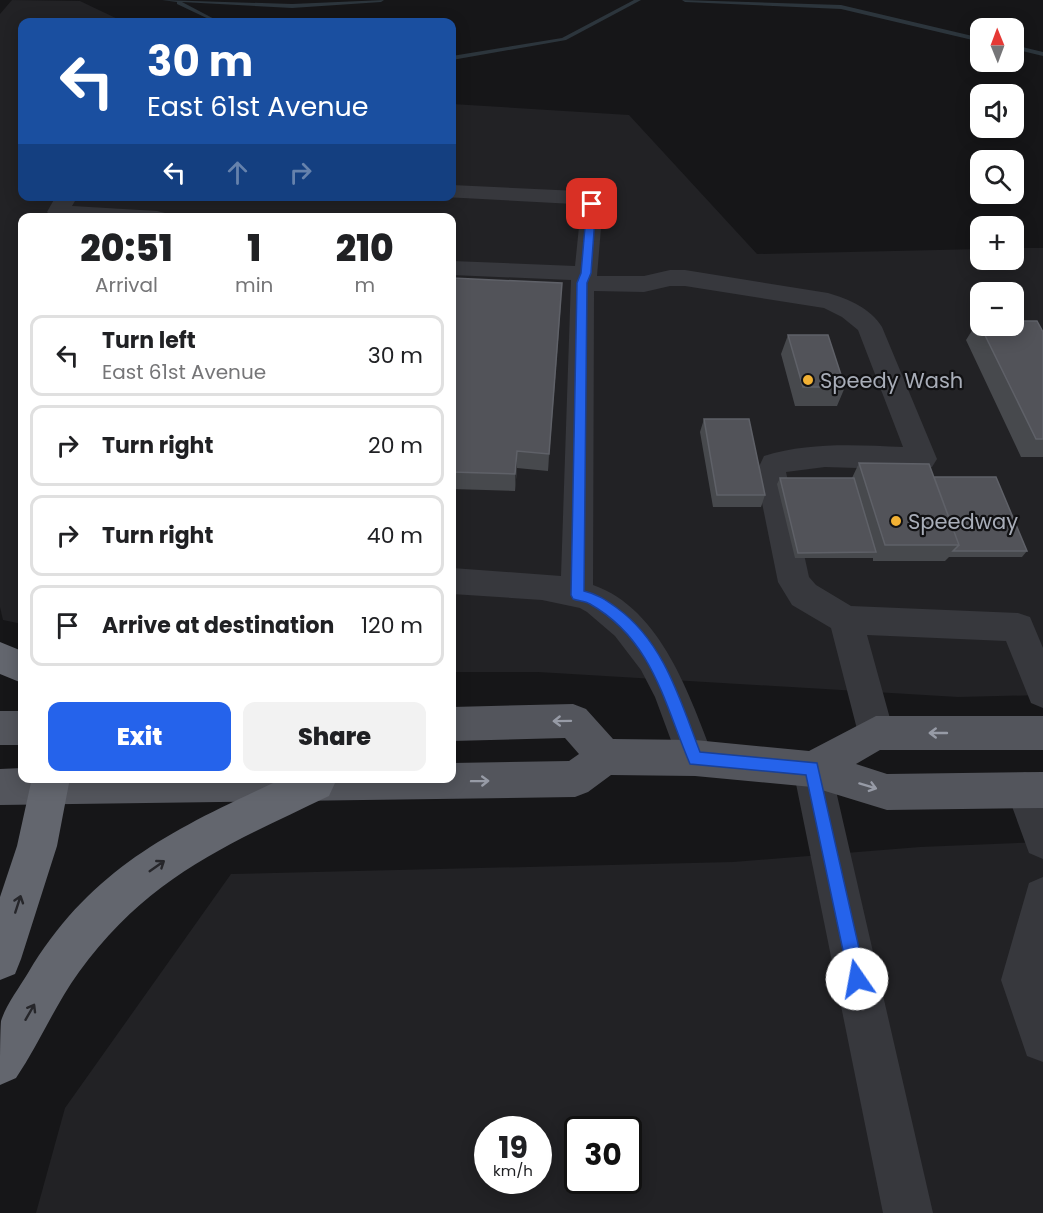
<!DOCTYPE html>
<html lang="en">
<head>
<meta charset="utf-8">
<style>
  :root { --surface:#fff; --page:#f2f2f2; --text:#202124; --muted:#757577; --line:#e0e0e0; --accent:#2563eb }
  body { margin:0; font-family:Poppins,sans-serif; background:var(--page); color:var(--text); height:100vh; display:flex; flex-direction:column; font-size:22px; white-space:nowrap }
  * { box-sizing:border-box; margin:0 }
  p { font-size:20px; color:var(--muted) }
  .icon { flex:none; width:33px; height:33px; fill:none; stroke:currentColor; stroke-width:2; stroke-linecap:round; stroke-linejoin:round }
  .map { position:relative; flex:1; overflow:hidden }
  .drawer { position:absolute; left:18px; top:213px; width:438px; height:570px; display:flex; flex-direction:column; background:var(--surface); border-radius:12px; box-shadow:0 3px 15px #0003 }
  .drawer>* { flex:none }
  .hud { position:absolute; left:18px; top:18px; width:438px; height:183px; border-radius:12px; box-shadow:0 3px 15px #0003; background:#1a4fa0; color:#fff; overflow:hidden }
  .needle { width:39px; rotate:359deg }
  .fabs { position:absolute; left:970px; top:18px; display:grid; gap:12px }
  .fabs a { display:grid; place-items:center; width:54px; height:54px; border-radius:12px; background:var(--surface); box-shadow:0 3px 15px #0003; font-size:30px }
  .speed { position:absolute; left:474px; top:1116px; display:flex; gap:12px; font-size:30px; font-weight:700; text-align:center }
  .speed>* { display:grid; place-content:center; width:78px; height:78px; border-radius:50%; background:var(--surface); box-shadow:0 3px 15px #0003; line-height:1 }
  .speed small { font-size:15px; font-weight:400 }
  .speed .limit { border:3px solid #111; border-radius:9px; background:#fff; color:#111 }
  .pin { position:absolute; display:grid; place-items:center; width:51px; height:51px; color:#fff; margin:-26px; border-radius:12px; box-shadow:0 3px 9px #0006 }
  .me { position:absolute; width:66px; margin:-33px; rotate:348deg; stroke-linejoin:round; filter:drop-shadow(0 0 4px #0008) }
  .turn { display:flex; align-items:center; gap:21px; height:126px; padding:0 30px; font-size:27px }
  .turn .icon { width:78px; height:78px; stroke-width:2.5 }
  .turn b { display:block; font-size:42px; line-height:51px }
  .lanes { display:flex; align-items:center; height:57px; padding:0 30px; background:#0003; justify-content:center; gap:30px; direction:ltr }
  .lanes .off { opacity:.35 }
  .eta { display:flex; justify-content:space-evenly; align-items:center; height:102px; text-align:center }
  .eta b { font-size:36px; font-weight:800; line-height:42px }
  .action { display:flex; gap:12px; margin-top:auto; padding:12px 30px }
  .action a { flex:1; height:69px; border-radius:12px; background:var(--accent); color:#fff; font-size:24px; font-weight:800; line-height:69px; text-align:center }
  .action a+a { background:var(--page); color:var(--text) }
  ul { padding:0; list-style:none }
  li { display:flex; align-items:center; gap:18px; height:81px; margin:0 12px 9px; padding:0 18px; border:3px solid var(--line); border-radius:12px }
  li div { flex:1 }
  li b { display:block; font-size:22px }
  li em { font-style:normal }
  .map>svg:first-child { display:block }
</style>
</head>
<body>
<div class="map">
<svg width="1043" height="1213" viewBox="0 0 1043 1213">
  <rect width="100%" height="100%" fill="#161618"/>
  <path fill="#222225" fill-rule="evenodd" d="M12,0L80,1L124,22H22V196H452V104L629,115L757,254L981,249V260H1014V248H1043V695L958,697L538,672H452V218H22V624L3,620L0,607V14ZM981,292H1014V326H981Z
    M1043,842V1213H36L65,1108L231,874L733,862L920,847ZM488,1130H538V1180H488ZM578,1130H628V1180H578Z"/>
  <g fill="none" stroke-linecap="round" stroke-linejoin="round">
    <path fill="#2c353c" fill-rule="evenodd" d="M162,0L292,4L384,0L381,2L292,8L182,2L220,22H215L177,4V2Z
      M634,0H641L566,40L452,60V56L562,38Z
      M682,0L841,5L981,38V42L841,9L685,2Z
      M1014,45L1043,52V56L1014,49Z"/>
    <path fill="#37383d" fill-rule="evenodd" d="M452,185L578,191L600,199L603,204L597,276H644L670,270H685L828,293C849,299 870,308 882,327L937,459L932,467L922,470L825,467L786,472L809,577L816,585L851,606L1018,613L1030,617L1043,648V708L1031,703L1006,641L867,635L894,733L889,745L876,750L863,745L858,733L831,628L792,605L778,582L756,473L764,456C809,442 856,445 903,447L858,330L842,317L824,308L685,286H670L644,292L594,291L593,585C662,609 690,697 714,758L708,770L695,776L682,770L655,697L641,670L615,636L587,612L580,608L542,600L452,594V568L561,576L571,280L452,275V261L575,266L581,207L574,204L444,197L452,196Z
      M56,196H78L72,206L157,211L165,213L168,218H53L47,212Z
      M812,751L825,756L831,769L933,1213H883L793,769L799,756Z
      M1025,772L1038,777L1043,788V859L1029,853L1006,790L1012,777Z
      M1043,877V1062L1027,1056L1001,980L1029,883Z"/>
    <path fill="#53555c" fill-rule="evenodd" d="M573,704L586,709L613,739L695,740L809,751L876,716H1043V750H880L856,764L887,774L1043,772V808L887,810L812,787L695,776L611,775L588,792L575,797L0,805V769L22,768V778H452V763L569,761L579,754L565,738L452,741V707Z
      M0,711H22V745H0Z"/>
    <path fill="#63666e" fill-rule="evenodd" d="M0,642L22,651V683L0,674Z
      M32,778H70L57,846L21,959L15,974L0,980V897L17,846Z
      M284,778H333L335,783L329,796C227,845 149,876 79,972C55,1005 39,1044 16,1078L0,1085C0,1070 0,1033 1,1021C6,1005 19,988 28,973C92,866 176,828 284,778Z"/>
  </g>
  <path fill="#47494d" d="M452,278L561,303L548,471L517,468L515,491L452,489Z
    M978,321L1043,332V457H1021L966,340Z
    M788,335L845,387L837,406H795L781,354Z
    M704,419L765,495L761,507H713L700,432Z
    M859,463L934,477L1027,551L1022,557H949L945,561H873V558H795L777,484L780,478H852Z"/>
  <path fill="#2f3033" d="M562,283L561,303L548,471L549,454Z
    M517,451V468L515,491V474Z"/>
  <path fill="#525359" stroke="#5f6168" stroke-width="1.5" d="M452,278L562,283L549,454L517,451L515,474L452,472Z
    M978,321H981V326H1014V321H1037L1043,332V439H1036Z
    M788,335H828L845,387H803Z
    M704,419H749L765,495H717Z
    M859,463L929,464L959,545H885Z
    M934,477H996L1027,551H953L959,545Z
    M780,478H854L876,552L798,553Z"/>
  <defs><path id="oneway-shaft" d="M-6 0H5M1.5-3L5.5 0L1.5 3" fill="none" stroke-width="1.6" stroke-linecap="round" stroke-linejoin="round" transform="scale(1.5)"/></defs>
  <g stroke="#979ba6">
    <use href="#oneway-shaft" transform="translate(562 721) rotate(179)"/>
    <use href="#oneway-shaft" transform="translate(938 733) rotate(-180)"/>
    <use href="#oneway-shaft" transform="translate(480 781) rotate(-1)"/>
    <use href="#oneway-shaft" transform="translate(868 786) rotate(17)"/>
  </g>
  <g stroke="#26262a">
    <use href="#oneway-shaft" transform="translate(157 866) rotate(-35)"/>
    <use href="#oneway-shaft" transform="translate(18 904) rotate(-72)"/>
    <use href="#oneway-shaft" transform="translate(30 1012) rotate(-60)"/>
  </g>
  <path fill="#2563eb" stroke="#184099" stroke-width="1.5" d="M592,201L596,204L591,273L587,283L584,591C597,594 606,600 617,608C664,642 680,700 700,752L817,763L866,979L864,985L857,988L851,985L849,979L806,775L690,764C664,703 653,640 590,604C585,601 578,601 573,599L571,595L577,283L581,273L587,204Z"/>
  <g fill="#f2b134" stroke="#111113" stroke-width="2">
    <circle cx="808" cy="380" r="6"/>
    <circle cx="896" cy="521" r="6"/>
  </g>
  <g text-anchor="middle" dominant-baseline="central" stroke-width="4.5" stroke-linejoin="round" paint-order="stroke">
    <g font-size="21" fill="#a8adb8" stroke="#111113" text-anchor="start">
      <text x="820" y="380">Speedy Wash</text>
      <text x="908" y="521">Speedway</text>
    </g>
  </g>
</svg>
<div class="fabs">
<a><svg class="needle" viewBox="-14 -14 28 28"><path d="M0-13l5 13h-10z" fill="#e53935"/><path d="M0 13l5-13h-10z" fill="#757577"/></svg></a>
<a><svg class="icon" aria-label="sound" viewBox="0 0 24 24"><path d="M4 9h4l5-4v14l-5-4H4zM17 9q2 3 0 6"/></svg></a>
<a><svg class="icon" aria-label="search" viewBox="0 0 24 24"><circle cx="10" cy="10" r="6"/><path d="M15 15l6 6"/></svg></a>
<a>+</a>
<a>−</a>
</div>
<div class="speed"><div>19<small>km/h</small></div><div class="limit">30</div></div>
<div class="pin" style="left:592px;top:204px;background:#d93025"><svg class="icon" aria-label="arrive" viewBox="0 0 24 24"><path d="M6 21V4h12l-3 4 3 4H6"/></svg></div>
<svg class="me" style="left:857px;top:979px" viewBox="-20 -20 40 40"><circle r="19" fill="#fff"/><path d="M0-13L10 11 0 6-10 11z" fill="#2563eb"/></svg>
<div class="hud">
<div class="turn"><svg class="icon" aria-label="left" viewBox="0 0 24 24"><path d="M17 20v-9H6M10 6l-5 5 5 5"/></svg><div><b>30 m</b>East 61st Avenue</div></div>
<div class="lanes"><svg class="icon" aria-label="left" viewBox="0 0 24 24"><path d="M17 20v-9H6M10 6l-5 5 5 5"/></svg><svg class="icon off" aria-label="ahead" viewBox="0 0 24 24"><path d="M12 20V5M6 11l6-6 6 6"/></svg><svg class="icon off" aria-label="right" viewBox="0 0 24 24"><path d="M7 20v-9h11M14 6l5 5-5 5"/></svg></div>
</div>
<section class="drawer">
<div class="eta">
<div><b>20:51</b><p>Arrival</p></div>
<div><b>1</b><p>min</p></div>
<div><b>210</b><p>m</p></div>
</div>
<ul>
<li><svg class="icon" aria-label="left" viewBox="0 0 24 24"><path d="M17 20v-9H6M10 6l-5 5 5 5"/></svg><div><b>Turn left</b><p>East 61st Avenue</p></div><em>30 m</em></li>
<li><svg class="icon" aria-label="right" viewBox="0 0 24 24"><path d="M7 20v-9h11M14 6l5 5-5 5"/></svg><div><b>Turn right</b></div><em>20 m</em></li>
<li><svg class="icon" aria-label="right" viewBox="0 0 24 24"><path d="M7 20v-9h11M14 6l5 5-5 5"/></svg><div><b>Turn right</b></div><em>40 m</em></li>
<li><svg class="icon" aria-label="arrive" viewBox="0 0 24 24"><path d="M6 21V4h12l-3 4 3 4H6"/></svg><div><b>Arrive at destination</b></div><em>120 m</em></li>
</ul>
<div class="action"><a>Exit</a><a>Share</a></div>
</section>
</div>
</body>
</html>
